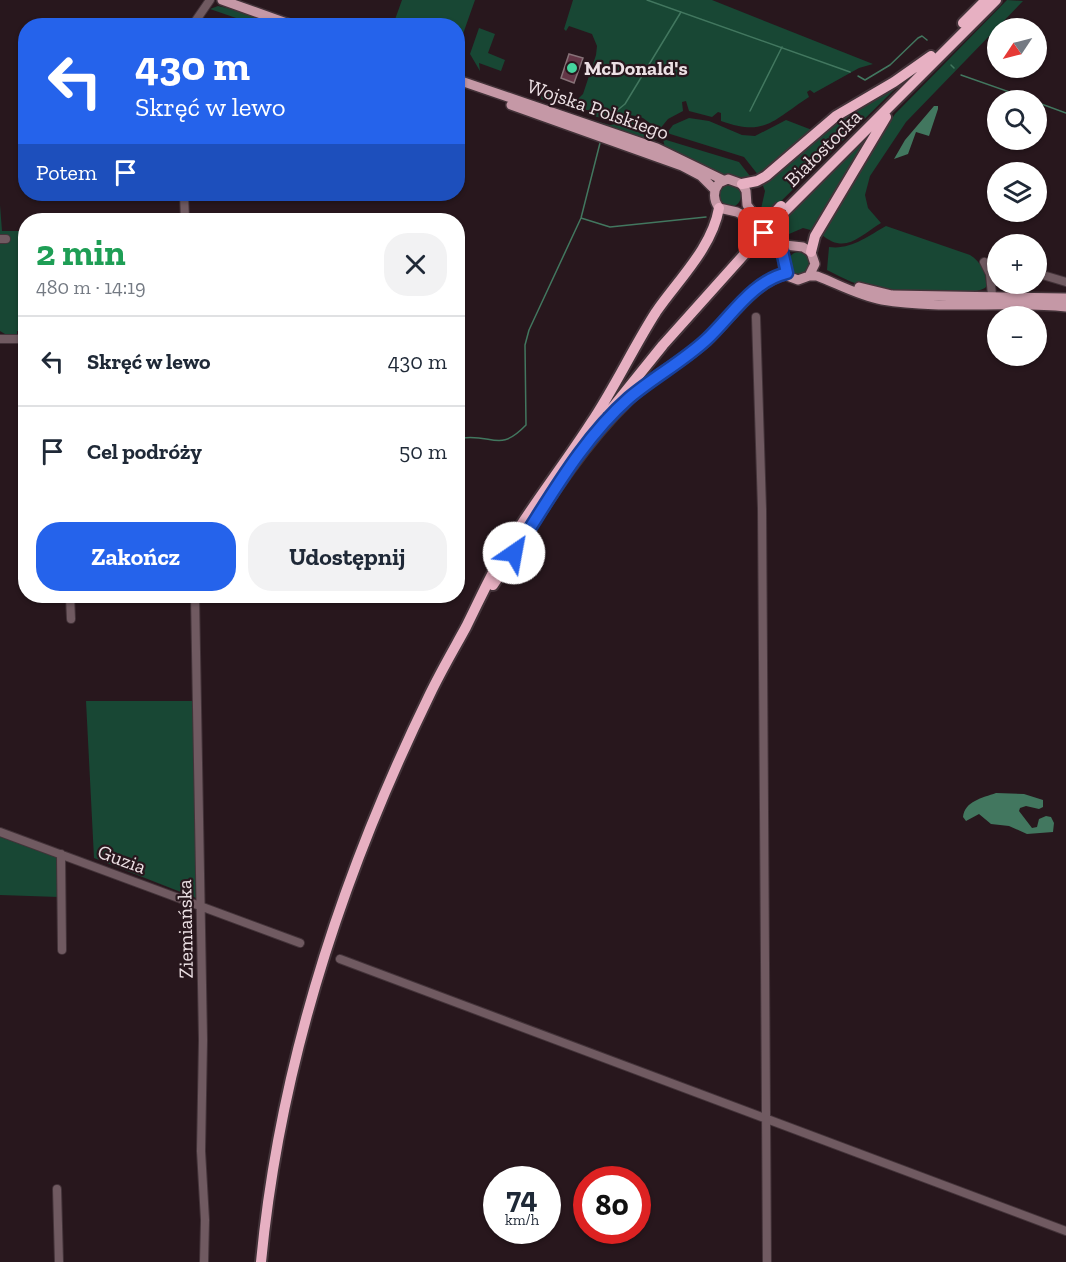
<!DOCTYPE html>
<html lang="pl">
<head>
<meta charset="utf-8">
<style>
  :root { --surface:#fff; --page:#f2f2f3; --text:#1f2937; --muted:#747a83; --line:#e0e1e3; --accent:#2563eb }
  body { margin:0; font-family:"Zilla Slab",serif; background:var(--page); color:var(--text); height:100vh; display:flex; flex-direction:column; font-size:22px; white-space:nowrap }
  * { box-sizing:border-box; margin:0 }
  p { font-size:20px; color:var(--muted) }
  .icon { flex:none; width:33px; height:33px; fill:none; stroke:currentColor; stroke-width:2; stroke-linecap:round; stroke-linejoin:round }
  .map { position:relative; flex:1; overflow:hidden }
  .panel { position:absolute; left:18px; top:213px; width:447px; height:390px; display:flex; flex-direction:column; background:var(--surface); border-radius:24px; box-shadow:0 2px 4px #0004 }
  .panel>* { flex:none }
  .banner { position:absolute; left:18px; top:18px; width:447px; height:183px; border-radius:24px; box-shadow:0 2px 4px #0004; background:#2563eb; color:#fff; overflow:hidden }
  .needle { width:39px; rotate:235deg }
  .tools { position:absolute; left:987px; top:18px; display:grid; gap:12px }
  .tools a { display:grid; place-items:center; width:60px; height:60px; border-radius:50%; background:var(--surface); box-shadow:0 2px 4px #0004; font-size:30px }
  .speed { position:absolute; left:483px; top:1166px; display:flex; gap:12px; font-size:30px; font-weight:700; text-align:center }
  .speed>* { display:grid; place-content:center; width:78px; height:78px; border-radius:50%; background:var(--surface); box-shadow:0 2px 4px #0004; line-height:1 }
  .speed small { font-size:15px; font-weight:400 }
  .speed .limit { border:9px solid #d22; background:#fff; color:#111 }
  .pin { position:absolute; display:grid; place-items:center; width:51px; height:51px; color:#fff; margin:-26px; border-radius:12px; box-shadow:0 3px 9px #0006 }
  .me { position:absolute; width:66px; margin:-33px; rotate:33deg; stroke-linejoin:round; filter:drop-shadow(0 0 4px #0008) }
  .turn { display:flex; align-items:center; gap:21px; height:126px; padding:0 18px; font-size:27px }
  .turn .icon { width:78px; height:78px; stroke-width:2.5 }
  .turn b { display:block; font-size:42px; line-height:51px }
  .then { display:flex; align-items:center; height:57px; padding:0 18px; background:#0003; gap:12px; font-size:22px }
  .round { display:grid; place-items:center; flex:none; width:63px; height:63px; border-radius:24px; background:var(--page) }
  .head { display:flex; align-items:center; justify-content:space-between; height:102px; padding:0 18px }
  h1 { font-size:36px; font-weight:700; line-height:45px; color:#1e9e55 }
  .primary-button { display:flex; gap:12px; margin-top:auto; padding:12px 18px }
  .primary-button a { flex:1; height:69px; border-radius:24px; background:var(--accent); color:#fff; font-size:24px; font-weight:700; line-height:69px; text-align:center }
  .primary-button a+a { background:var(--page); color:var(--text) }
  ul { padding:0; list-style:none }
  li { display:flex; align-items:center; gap:18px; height:90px; padding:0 18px; border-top:2px solid var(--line) }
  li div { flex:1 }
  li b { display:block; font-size:22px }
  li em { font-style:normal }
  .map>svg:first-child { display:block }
</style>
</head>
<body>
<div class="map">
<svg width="1066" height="1262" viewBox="0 0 1066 1262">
  <rect width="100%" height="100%" fill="#28171d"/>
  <path fill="#184734" d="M402,0H475L458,48V26L393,25Z
    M573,0H712L873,64L859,68L814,93L810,90L807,92L809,97C773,120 766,137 721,121V113L718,112L712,117L689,111L686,101L682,102L683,111L668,119L659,130L643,118L636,116L629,115L613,120L587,115L588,110H585L583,113L541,99L542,93L547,91L551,98L568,104L571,103L570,99L579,98L583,94L596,55L597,46L592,34L569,26L566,31L564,29Z
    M1007,0L1023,1L906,122L870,176L865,195L868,208L881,223C858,237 845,255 821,234L861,166L895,114Z
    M218,6L227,8L280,25H236L239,19L210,9Z
    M479,28L495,34L488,53L505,60L501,71L479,63L480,71L470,54Z
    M898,86L767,215L761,209L765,191L762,183L821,133L847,115Z
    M585,118L610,125L637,121L657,138L651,143L585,121Z
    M689,118L709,121L742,135L755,136L786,120L812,130L759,176L744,157L667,133L673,125Z
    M878,124L814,231L803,228L789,234L782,231L778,225Z
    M663,139L739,162L753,180L742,179L734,175L718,176L665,148Z
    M719 196a11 11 0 1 1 22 0a11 11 0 1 1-22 0Z
    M0,205L2,231H25V247L21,248L25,265V334H21V331H17V334H5L0,331Z
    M886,226L970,255C981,262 987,273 986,287C974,298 893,293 875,289C858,286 843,278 827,270L829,247C851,250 868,236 886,226Z
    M788 263a11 11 0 1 1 22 0a11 11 0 1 1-22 0Z
    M86,701H194L196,898L94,858Z
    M0,835L58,857L59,897L0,895Z"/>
  <path fill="#42775f" d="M934,106H938V109L929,136L916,132L908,154L894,159L905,140Z
    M996,793L1024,794L1043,800V807L1039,809L1026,806L1020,808L1019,811L1032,828L1037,827L1039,819L1046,816L1051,817L1054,823L1053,832L1027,834L1009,826L991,824L979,814L966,821L963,817C965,801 982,798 996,793Z"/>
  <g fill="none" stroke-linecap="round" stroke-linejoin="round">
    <path stroke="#42775f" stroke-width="1.5" d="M647,0L850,72
      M951,65L954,68
      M961,75L1032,100
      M858,76L865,80L890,65L918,38L922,36L927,40
      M1036,102L1066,113
      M750,111L782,47
      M609,117L625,104L681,12
      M581,218L610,227L706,217
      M458,445L462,438C494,434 499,453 526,425L525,345L529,330L581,218L600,143"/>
  </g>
  <path fill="#633646" stroke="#877278" stroke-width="1.5" d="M569,54L583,58L574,83L561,78Z"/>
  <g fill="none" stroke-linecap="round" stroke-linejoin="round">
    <defs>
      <path id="minor" d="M192,26L210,0
        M184,194L185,220
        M0,239H6
        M984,262L990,274L992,295
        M988,269L998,265
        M1036,273L1066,282
        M756,317L762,509L767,1262
        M0,339H26
        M70,596L71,619
        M195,596L203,1040L201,1151L205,1220L204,1262
        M0,832L300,943
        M61,854L62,950
        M340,959L1066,1231
        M57,1189L59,1262"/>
      <path id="major" d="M222,0L295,26
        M458,80L657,148L723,180
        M511,105L682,166L701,176L715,190
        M728,179L742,184L746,191L747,205L754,214L785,245L803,247L811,252L815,264L809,276L798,280L790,277L784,269L782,251L750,219L737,212L719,208C713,200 713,191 719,183Z
        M809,276H817C838,284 859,296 882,300C942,310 1005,301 1066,307
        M859,287L892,295L1066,298"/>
      <path id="highway" d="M963,23L986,0
        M742,184L757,181L766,176L836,116L894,82L931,56
        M785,211L996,0
        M811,252L815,236L886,117
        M609,412L663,345L749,249
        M493,585C535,522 573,454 627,401C651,377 682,362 707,340C731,317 753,282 787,273
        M261,1262C280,1064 343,872 430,694C441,671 454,649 466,627C481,597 494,567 512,539C537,499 566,462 591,423C615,387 633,348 656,312C678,280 712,248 719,208"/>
    </defs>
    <use href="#minor" stroke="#433339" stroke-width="10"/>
    <use href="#major" stroke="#433339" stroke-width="12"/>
    <use href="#highway" stroke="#433339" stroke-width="14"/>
    <use href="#minor" stroke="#705a61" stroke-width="8"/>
    <use href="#major" stroke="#c598a6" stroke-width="9"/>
    <use href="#highway" stroke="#e7b0c2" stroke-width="10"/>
    <defs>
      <path id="highway-bridge" d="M745,245L781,206"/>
    </defs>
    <use href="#highway-bridge" stroke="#433339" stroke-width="14" stroke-linecap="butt"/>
    <use href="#highway-bridge" stroke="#e7b0c2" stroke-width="10"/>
  </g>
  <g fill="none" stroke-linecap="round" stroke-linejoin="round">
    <defs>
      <path id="route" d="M514,553C549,500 581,440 629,398C654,377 682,362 706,340C731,317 752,281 787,273L782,251L764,233"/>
    </defs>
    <use href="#route" stroke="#184099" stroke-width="15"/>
    <use href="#route" stroke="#2563eb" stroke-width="10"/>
  </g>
  <circle fill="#46d49e" stroke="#28171d" stroke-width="2" cx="572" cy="68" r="6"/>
  <g text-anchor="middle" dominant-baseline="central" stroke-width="4.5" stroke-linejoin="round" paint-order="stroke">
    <g font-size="20" font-weight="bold" fill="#ece0e4" stroke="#28171d" text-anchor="start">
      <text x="584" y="68">McDonald's</text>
    </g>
    <g font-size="20" fill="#ece0e4" stroke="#28171d">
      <text transform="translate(598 109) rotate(19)">Wojska Polskiego</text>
      <text transform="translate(823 148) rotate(-45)">Białostocka</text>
      <text transform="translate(122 859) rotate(20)">Guzia</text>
      <text transform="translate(185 929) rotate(-91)">Ziemiańska</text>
    </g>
  </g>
</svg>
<div class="tools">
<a><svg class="needle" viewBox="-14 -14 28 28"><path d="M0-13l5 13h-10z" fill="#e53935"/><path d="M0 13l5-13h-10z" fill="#747a83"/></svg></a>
<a><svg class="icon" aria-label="search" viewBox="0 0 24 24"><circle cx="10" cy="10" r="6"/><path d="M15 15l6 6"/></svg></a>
<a><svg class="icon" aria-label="layers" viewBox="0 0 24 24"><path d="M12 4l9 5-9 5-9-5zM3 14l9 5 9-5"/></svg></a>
<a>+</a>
<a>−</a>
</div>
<div class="speed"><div>74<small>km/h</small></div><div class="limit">80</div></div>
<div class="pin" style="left:764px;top:233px;background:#d93025"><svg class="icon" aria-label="arrive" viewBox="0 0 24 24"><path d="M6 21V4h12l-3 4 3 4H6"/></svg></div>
<svg class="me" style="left:514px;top:553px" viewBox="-20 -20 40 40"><circle r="19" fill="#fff"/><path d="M0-13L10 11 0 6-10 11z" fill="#2563eb"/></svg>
<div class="banner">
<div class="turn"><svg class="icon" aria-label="left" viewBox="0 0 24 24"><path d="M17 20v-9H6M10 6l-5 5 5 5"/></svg><div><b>430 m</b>Skręć w lewo</div></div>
<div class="then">Potem<svg class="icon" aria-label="arrive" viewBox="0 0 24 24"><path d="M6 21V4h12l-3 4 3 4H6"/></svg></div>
</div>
<section class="panel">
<div class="head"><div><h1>2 min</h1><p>480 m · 14:19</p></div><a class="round"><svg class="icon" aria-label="close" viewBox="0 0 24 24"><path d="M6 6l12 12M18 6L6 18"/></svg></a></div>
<ul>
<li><svg class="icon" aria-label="left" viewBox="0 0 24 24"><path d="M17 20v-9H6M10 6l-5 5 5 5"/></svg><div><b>Skręć w lewo</b></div><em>430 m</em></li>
<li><svg class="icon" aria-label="arrive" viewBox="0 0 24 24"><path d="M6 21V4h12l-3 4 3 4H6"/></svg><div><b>Cel podróży</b></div><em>50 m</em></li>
</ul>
<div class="primary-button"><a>Zakończ</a><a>Udostępnij</a></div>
</section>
</div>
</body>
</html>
